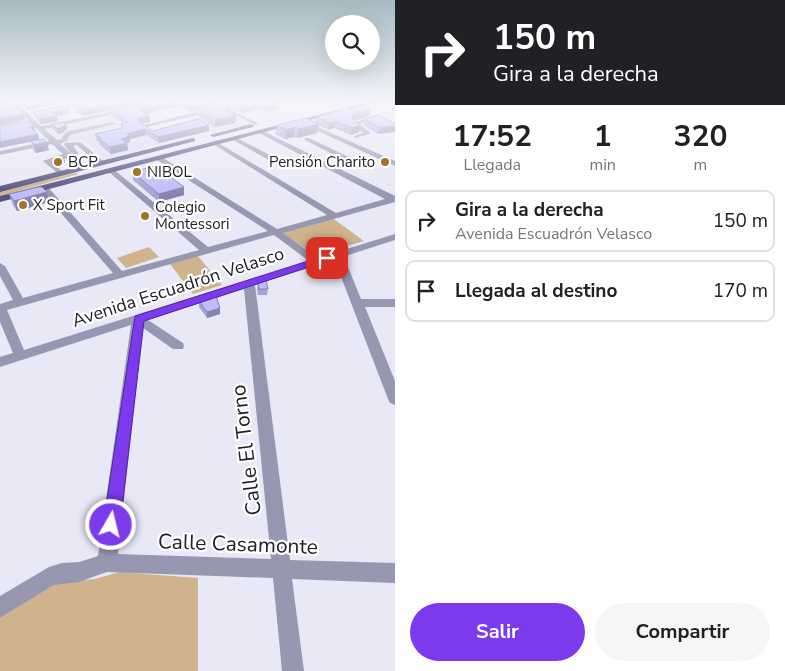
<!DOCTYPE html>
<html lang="es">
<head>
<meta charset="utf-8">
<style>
  :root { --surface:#fff; --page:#f6f6f6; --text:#202124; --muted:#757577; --line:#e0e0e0; --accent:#7c3aed }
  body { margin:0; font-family:"Nunito Sans",sans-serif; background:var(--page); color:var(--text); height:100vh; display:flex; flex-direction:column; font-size:19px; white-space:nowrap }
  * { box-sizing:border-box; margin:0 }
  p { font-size:16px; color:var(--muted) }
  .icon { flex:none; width:28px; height:28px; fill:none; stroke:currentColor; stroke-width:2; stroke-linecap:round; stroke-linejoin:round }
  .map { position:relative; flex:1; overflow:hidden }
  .side { display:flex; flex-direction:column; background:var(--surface); width:390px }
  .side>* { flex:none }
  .top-card { background:#202124; color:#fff; overflow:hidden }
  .tools { position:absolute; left:325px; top:15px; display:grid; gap:10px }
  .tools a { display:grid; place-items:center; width:55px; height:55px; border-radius:50%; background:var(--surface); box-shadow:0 5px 20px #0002; font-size:25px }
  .pin { position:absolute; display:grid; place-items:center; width:42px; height:42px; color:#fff; margin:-21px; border-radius:10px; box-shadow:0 2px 8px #0006 }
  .me { position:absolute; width:55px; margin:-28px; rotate:8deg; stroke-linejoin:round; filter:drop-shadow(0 0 4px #0008) }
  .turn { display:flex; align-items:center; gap:18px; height:105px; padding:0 15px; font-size:22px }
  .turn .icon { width:65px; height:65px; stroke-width:2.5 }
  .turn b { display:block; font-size:35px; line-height:42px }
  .eta { display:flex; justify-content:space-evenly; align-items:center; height:85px; text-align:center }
  .eta b { font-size:30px; font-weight:700; line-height:35px }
  .action { display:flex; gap:10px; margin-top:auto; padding:10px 15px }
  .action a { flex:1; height:58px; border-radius:30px; background:var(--accent); color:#fff; font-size:20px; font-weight:700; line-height:58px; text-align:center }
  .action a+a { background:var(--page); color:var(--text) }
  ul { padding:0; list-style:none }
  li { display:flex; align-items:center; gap:15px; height:62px; margin:0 10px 8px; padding:0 5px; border:2px solid var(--line); border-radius:10px }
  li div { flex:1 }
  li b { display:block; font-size:19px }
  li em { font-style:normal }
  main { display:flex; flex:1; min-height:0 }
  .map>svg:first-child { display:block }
</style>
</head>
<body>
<main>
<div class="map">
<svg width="395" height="671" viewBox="0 0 395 671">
  <rect width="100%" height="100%" fill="#e9e8f7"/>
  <path fill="#dcdcf2" d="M215,110H224L248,123L213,133L185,117Z
    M115,114L159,144L104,158L83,139L63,143L47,129Z"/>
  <path fill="#ceb38c" d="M75,173L79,174L0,196V191Z
    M331,217L364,241L315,255L284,234L283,232Z
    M149,247L159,257L126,268L117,258Z
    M198,256L222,285L193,294L170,264Z
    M120,572L198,578V671H0V618L57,583L94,579Z"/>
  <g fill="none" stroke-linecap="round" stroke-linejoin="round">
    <path fill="#9897b2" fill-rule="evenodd" d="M9,101H15L41,126L129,108L132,110L45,129L57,140L62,139L64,134L69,131L113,122L116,124L73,134L69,136L67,141L60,144L71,153L64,145L65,143L80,142L106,163L99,165L77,145L73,146L79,154L72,156L85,168L78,170L66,158L52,162L64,173L60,175L43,161L63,154L52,144L0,155V151L49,141Z
      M85,101H94L51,112L48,110Z
      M206,101H213L260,124L255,125Z
      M340,101H348L349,102L346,104Z
      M216,107L218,110L143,128L140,126Z
      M376,115L381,116L359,124L370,132V134L354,138V136L363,133L352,125V123Z
      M304,121L395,161V166L302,124L301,123Z
      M259,131H263L395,196V202L283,233L318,258L395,234V240L336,259L348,267L361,299H395V307H365L395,381V405L390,403L388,399L338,269L327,262L255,285L290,560L395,563V583L292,579L304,671H282L273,578L107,572L79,582L54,585L0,618V596L49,567L62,563L79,562L98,556L131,325L0,367V357L13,353L0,322V304L13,300L0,276V263L5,266L23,298L113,273L41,190L40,188L44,186H47L122,271L199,250L109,172L108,170L112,168L208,247L268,231L157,160L156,158L160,156L277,229L327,215L213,144V142L215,141L336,213L385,199L259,133ZM274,235L309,261L24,350L7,310ZM244,289L271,559L118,554L143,328L173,349H183L184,346L183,343L148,320Z
      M233,138H237L283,162L276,164L233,140Z
      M305,138H309L349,157L342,159L305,140Z"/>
    <path fill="#575380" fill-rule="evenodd" d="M373,101H382L0,202V196Z
      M251,124L254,126L253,127L213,137L210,135Z
      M193,138L195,139V141L0,192V186Z"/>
  </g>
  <path fill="#a5a2d6" d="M17,101H61L62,103L28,110Z
    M95,101H158L82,116L75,110L74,104Z
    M161,101H212L213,106L190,112L180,106L146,113L150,116V122L142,124L153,131H209L159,143L146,135L130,139V142L127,143L128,150L111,154L100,145L99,142L96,140L95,134L121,128V124L123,123L113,116L112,111Z
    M214,101H279V109L265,112L257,110L242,113Z
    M231,109V113L236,116L235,123L215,127L199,117V111Z
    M370,109L369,116L354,121L361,125L359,132L351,135L334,128L328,130L318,125L317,133L297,138L294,137L285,139L275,134L277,125L315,122L316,117Z
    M33,112L70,113L57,116L58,121L41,124L34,116Z
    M365,119L395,124L378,134L363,125Z
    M52,124L67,129L62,133L58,134L53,129Z
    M34,126L35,132L38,134L39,140L49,150L36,153L33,150L31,142Z
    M55,158L65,162L60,167L56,163Z
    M132,172L184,195L159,202L133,180Z
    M47,192L49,202L17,211L13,205L9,194Z
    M258,283L268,289L267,295H258L257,289Z
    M199,301L220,314L207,318L199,307Z"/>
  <path fill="#8684ae" d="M0,101H8L9,104L0,106Z
    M52,101H61L62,103L28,110L26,106Z
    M130,101H158L82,116L81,110Z
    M180,101V106L140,115L139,109Z
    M213,101V106L190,112V106Z
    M280,101L279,109L265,112L266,104Z
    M257,102V110L242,113V105Z
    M69,109L70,113L53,117L52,112Z
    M231,109L230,116L225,110Z
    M370,109L369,116L350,122L352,115Z
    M24,114L25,120L0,125V119Z
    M57,116L58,121L41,124L40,119Z
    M150,116V122L140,124L138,121L139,118Z
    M236,116L235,123L215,127V120Z
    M335,121L334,128L328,130L330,123Z
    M66,124L67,129L62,133L58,134L57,129Z
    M319,124L317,133L297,138L299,129Z
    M209,125V131L159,143L158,137Z
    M361,125L359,132L351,135L352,128Z
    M34,126L35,132L30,127Z
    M395,126V132L378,134L380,128Z
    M295,127L294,137L285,139L286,130Z
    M145,129L146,135L130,139V142L124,144L127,143L128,150L111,154L110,147L127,134Z
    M38,134L39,140L0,148V142Z
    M47,142L49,150L36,153L34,145Z
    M64,156L65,162L60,167L59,162Z
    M184,187V195L159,202V194Z
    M47,192L49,202L17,211L14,201Z
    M220,308V314L207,318V312Z"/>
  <path fill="#c0bcf9" stroke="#8684ae" d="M21,101H52L26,106Z
    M95,101H130L81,110L74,104Z
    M161,101H179L139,109L150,116L139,118L138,121L153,131L198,119L209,125L158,137L145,129L127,134L129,136L121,139L127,143L110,147L99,139L101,138L95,134L122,128L121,124L128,122L112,111Z
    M180,101H213L190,106Z
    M232,101H280L266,104L257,102L242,105Z
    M14,105L24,114L0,119V107Z
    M65,105L69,109L52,112L57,116L40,119L33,112Z
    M223,105L231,109L225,110L236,116L215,120L199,111Z
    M367,107L370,109L352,115L353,120L361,125L352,128L335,121L330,123L316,117L348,108L355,111Z
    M379,115L395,124V126L380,128L365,119Z
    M305,118L319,124L299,129L295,127L286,130L277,125Z
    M28,121L34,126L30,127L38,134L0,142V126Z
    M63,122L66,124L61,128L57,129L52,124Z
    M44,139L47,142L34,145L31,141Z
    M63,155L64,156L59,162L55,158Z
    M156,166L184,187L159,194L132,172Z
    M39,187H42L47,192L14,201L9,194Z
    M266,280L268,289H259L258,283Z
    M216,296L220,308L207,312L199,301Z"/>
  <linearGradient id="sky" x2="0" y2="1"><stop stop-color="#a7b9c2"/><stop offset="0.52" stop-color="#f5f5fb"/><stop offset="1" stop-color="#f5f5fb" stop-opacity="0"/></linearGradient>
  <rect width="395" height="195" fill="url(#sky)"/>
  <path fill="#7c3aed" stroke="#51269a" d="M327,255L330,256V260L144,321L120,525L117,531L111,533L106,531L103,525L135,316Z"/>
  <g fill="#a27527" stroke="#fff" stroke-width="2">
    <circle cx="58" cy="162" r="5"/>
    <circle cx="385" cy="162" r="5"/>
    <circle cx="137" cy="172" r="5"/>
    <circle cx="23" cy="205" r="5"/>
    <circle cx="145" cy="216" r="5"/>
  </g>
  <g text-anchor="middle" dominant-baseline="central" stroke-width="4.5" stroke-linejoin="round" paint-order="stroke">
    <g font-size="15" fill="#212026" stroke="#fff" text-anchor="start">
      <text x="68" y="162">BCP</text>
      <text x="375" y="162" text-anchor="end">Pensión Charito</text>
      <text x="147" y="172">NIBOL</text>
      <text x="33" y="205">X Sport Fit</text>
      <text x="155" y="207">Colegio<tspan x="155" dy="17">Montessori</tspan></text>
    </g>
    <g font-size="18" fill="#212026" stroke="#fff">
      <text transform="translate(178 287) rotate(-18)">Avenida Escuadrón Velasco</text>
    </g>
    <g font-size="21" fill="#212026" stroke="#fff">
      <text transform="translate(246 450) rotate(-97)">Calle El Torno</text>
      <text transform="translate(238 544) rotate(2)">Calle Casamonte</text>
    </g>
  </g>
</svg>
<div class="tools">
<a><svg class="icon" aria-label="search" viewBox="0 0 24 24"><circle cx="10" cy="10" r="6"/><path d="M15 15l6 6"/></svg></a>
</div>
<div class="pin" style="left:327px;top:258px;background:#d93025"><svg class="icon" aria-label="arrive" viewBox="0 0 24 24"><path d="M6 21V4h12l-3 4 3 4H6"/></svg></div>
<svg class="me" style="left:111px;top:525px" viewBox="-20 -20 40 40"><circle r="17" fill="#7c3aed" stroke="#fff" stroke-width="3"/><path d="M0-11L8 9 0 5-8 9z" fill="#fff"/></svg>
</div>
<section class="side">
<div class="top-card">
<div class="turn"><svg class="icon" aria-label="right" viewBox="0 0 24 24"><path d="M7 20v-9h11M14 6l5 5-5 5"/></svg><div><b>150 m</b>Gira a la derecha</div></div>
</div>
<div class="eta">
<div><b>17:52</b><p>Llegada</p></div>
<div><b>1</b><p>min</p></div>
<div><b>320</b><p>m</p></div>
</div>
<ul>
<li><svg class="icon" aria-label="right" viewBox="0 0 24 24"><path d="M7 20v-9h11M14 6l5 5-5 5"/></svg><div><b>Gira a la derecha</b><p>Avenida Escuadrón Velasco</p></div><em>150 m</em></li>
<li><svg class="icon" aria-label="arrive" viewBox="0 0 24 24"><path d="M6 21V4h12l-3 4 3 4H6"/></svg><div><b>Llegada al destino</b></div><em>170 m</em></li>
</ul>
<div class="action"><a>Salir</a><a>Compartir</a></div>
</section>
</main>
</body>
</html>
